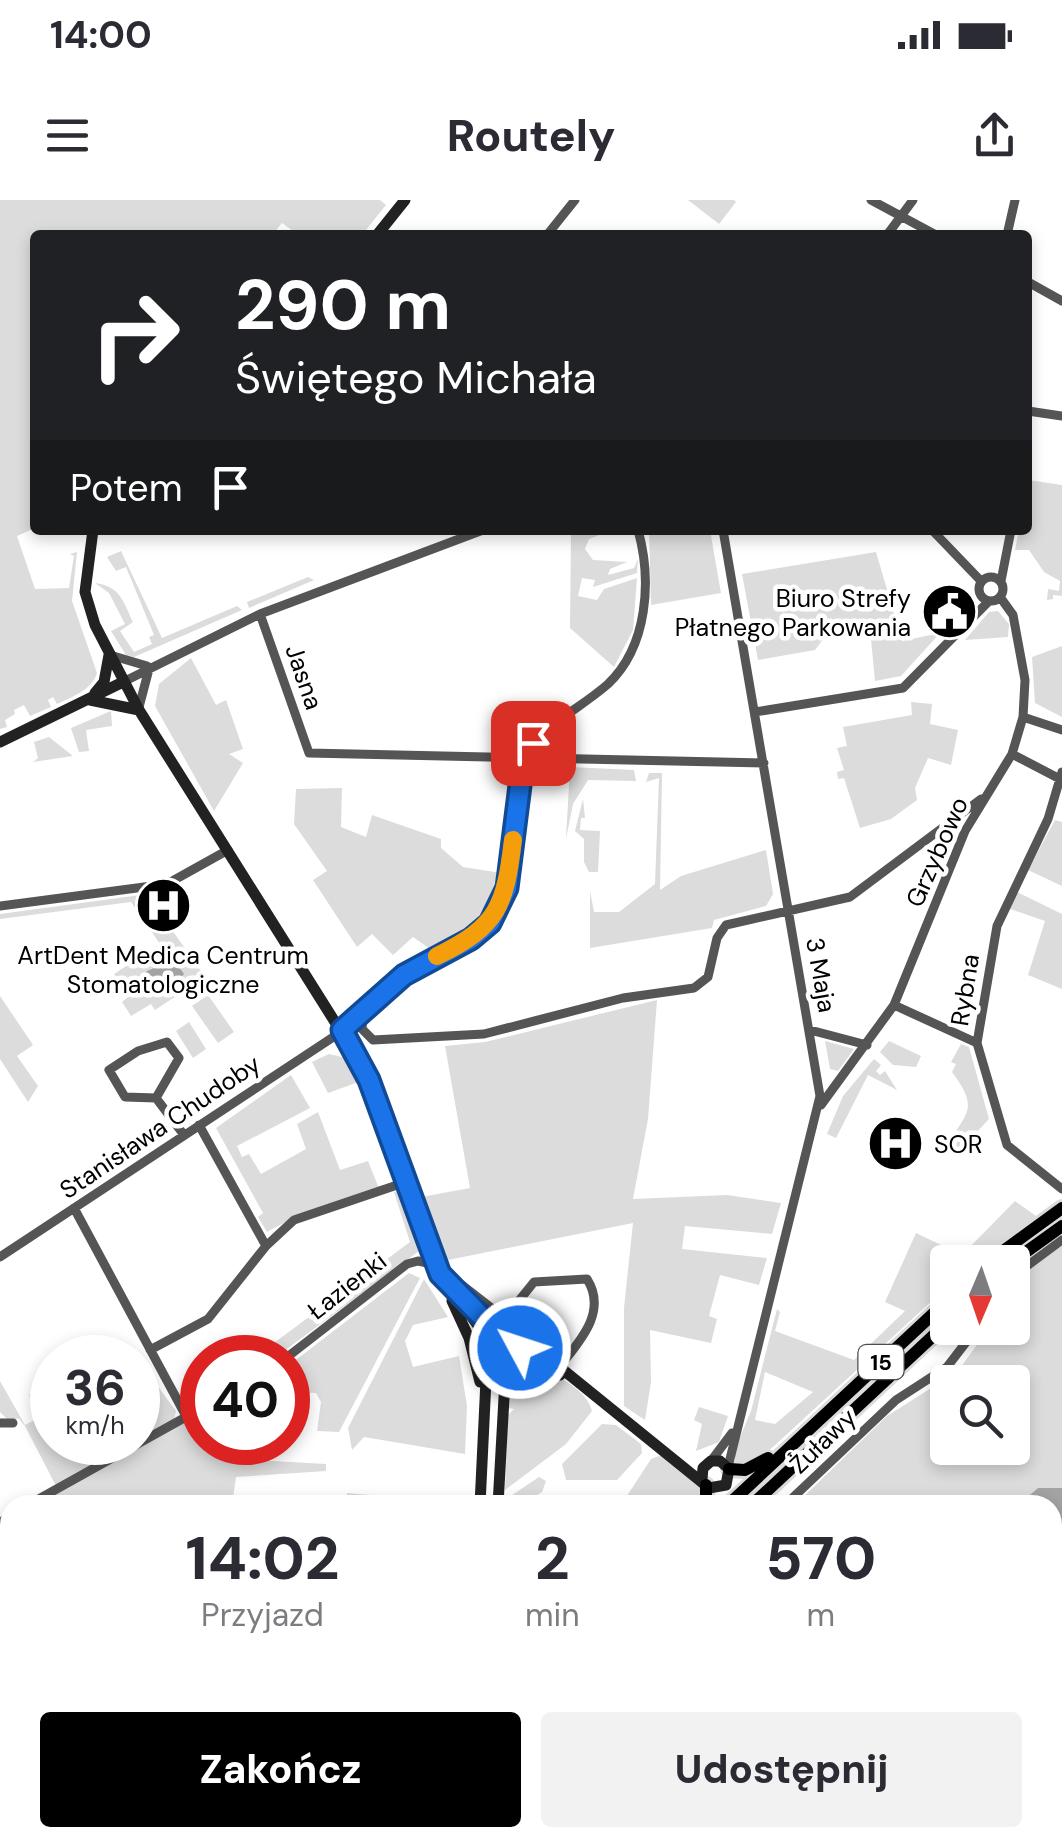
<!DOCTYPE html>
<html lang="pl">
<head>
<meta charset="utf-8">
<style>
  :root { --surface:#fff; --page:#f2f2f3; --text:#2b2b33; --muted:#7c7c81; --accent:#000 }
  body { margin:0; font-family:"DM Sans",sans-serif; background:var(--page); color:var(--text); height:100vh; display:flex; flex-direction:column; font-size:38px; white-space:nowrap }
  * { box-sizing:border-box; margin:0 }
  p { font-size:32px; color:var(--muted) }
  .icon { flex:none; width:55px; height:55px; fill:none; stroke:currentColor; stroke-width:2; stroke-linecap:round; stroke-linejoin:round }
  .map { position:relative; flex:1; overflow:hidden }
  .side { position:absolute; left:0px; top:1295px; width:1062px; height:352px; display:flex; flex-direction:column; background:var(--surface); border-radius:30px 30px 0 0; box-shadow:0 5px 15px #0003 }
  .side>* { flex:none }
  .hud { position:absolute; left:30px; top:30px; width:1002px; height:305px; border-radius:10px; box-shadow:0 5px 15px #0003; background:#202124; color:#fff; overflow:hidden }
  .needle { width:65px; rotate:182deg }
  .controls { position:absolute; left:930px; top:1045px; display:grid; gap:20px }
  .controls a { display:grid; place-items:center; width:100px; height:100px; border-radius:10px; background:var(--surface); box-shadow:0 5px 15px #0003; font-size:50px }
  .speed { position:absolute; left:30px; top:1135px; display:flex; gap:20px; font-size:50px; font-weight:700; text-align:center }
  .speed>* { display:grid; place-content:center; width:130px; height:130px; border-radius:50%; background:var(--surface); box-shadow:0 5px 15px #0003; line-height:1 }
  .speed small { font-size:25px; font-weight:400 }
  .speed .limit { border:15px solid #d22; background:#fff; color:#111 }
  .pin { position:absolute; display:grid; place-items:center; width:85px; height:85px; color:#fff; margin:-42px; border-radius:20px; box-shadow:0 5px 15px #0006 }
  .me { position:absolute; width:110px; margin:-55px; rotate:310deg; stroke-linejoin:round; filter:drop-shadow(0 0 8px #0008) }
  .turn { display:flex; align-items:center; gap:35px; height:210px; padding:0 40px; font-size:45px }
  .turn .icon { width:130px; height:130px; stroke-width:2.5 }
  .turn b { display:block; font-size:70px; line-height:85px }
  .then { display:flex; align-items:center; height:95px; padding:0 40px; background:#0003; gap:20px; font-size:38px }
  .eta { display:flex; justify-content:space-evenly; align-items:center; height:170px; text-align:center }
  .eta b { font-size:60px; font-weight:800; line-height:70px }
  .button { display:flex; gap:20px; margin-top:auto; padding:20px 40px }
  .button a { flex:1; height:115px; border-radius:10px; background:var(--accent); color:#fff; font-size:40px; font-weight:800; line-height:115px; text-align:center }
  .button a+a { background:var(--page); color:var(--text) }
  .status { display:flex; justify-content:space-between; align-items:center; height:70px; padding:0 50px; background:var(--surface); direction:ltr }
  .status svg { height:28px; fill:currentColor }
  header { display:flex; justify-content:space-between; align-items:center; height:130px; padding:0 40px; background:var(--surface); font-size:45px; font-weight:800 }
  .map>svg:first-child { display:block }
</style>
</head>
<body>
<div class="status"><b>14:00</b><svg viewBox="0 0 49 12"><path d="M0 12V9h3v3zM5 12V6h3v6zM10 12V3h3v9zM15 12V0h3v12zM26 1h20v11H26zM47 4h2v5h-2z"/></svg></div>
<header><svg class="icon" aria-label="menu" viewBox="0 0 24 24"><path d="M4 6h16M4 12h16M4 18h16"/></svg>Routely<svg class="icon" aria-label="share" viewBox="0 0 24 24"><path d="M12 15V3M7 8l5-5 5 5M5 13v7h14v-7"/></svg></header>
<div class="map">
<svg width="1062" height="1647" viewBox="0 0 1062 1647">
  <rect width="100%" height="100%" fill="#fff"/>
  <path fill="#dcdcdc" fill-rule="evenodd" d="M0,0H380L386,5L362,35H298L282,23L272,35H35V328L17,336L35,389L69,388L74,356L70,354L77,352L72,401L97,473C92,490 72,497 57,504L53,497L48,500L51,507L30,516L24,505L14,510L15,514L5,520L7,527L0,529Z
    M688,0H734L736,2L719,24Z
    M1028,280L1062,285V396L1053,395V399L1047,400L1048,389L1059,391L1060,381L1044,372L1029,350H1015L1019,330H1028Z
    M571,330H612L589,339L585,349L593,360L627,362L610,369L608,375L634,368L638,359L637,373L593,387L595,380L582,378L578,396L597,400L604,389L637,378L633,430L614,467L570,428Z
    M649,330H710L721,393L651,405Z
    M121,351L162,438L237,406L242,410L134,457L126,455L111,431L125,424L109,393L95,383C120,386 123,401 133,422L120,431L134,452L152,444L149,437L154,435L126,367L116,371L107,357Z
    M876,352L902,441L940,433L901,476L875,481L870,429L824,438L815,450L758,460L742,374Z
    M308,377L314,380L249,408L247,402Z
    M998,411L1009,424L1008,437L965,440L989,412Z
    M1062,446V517L1035,503L1032,457Z
    M191,458L216,505L226,500L243,549L229,554L243,563L214,611L155,506L159,484Z
    M911,502L932,504L930,524L958,530L951,565L928,558L915,588L917,600L891,619L860,628L844,578L838,579L837,572L844,570L837,548L847,546L843,527L912,515Z
    M111,511L112,526L86,530L89,551L79,552L71,528Z
    M49,537L73,556L33,562L38,558L34,542Z
    M570,567L634,570L636,581L588,580L573,604L566,639Z
    M649,573H662L660,690L681,676L766,650L773,694L766,706L714,720L712,728L590,748V691L594,712H619L655,684L659,578L646,582Z
    M342,588L341,627L366,637L372,615L441,639V648L463,667L501,673C496,718 466,731 430,749L413,737L393,755L372,734L357,747L313,680L327,671L294,624L296,589Z
    M583,599L585,618H581L580,630L600,631L598,672H589L584,662V639L575,631Z
    M1055,620L1062,622V686L1028,670Z
    M952,632L941,663L922,653Z
    M1017,692L1062,714V789L1028,775L1045,721L1010,709Z
    M148,694L152,715L172,730L205,777L155,810L151,804L131,816L122,802L129,796L114,774L160,744L131,702L0,719V714Z
    M208,795L234,832L218,843L192,806Z
    M0,796L33,845L17,856L38,886L28,902L0,859Z
    M657,800L648,919L633,999L727,995L781,1003L772,1034L685,1026L682,1049L767,1058L759,1085L720,1075L709,1116L717,1119L711,1143L650,1130L651,1182L645,1220L624,1206V1108L633,1023L443,1061L421,997L470,988L445,846L485,842Z
    M189,822L206,849L193,858L176,831Z
    M825,841L854,849L838,871L830,869Z
    M889,841L921,856L916,867L893,865L880,852Z
    M961,844L969,847L989,919L960,950L946,948C965,912 981,911 952,872L956,864L951,862Z
    M329,854L346,858L356,883L328,893L312,862Z
    M874,859L881,865L876,871L880,875L885,871L897,890L868,875L836,938L827,934L843,896Z
    M291,875L310,908L237,946L242,957L249,954L261,974L306,949L297,924L318,912L340,970L368,961L378,986L392,985L293,1018L267,1032L258,1017L263,1013L216,928Z
    M402,991L419,1051L276,1157H255L410,1042L394,992Z
    M1015,1001L1036,1016L977,1062H948L947,1087L773,1247L747,1265L737,1264L733,1254L751,1211L777,1109L780,1112L775,1131L854,1160L905,1111L885,1102L916,1033L962,1055ZM765,1172L813,1192L775,1224L755,1220Z
    M1062,1046V1288H1038L1018,1305L796,1304L887,1216L958,1171L989,1128H1012C1013,1081 1020,1069 1062,1046ZM948,1182H1012V1248H948Z
    M409,1073L420,1078L339,1232L317,1231L321,1202L316,1193L298,1192L288,1198V1166Z
    M424,1079L448,1117L413,1125L405,1141L413,1167L459,1156L467,1206L465,1254L364,1237L352,1250L348,1228Z
    M928,1128L929,1131L745,1305H736Z
    M489 1145a13 13 0 1 1 26 0a13 13 0 1 1-26 0Z
    M139,1161L176,1211L174,1219L138,1240Z
    M520,1167C541,1166 586,1185 592,1211L566,1244L505,1290L508,1215L514,1209L508,1208L510,1175Z
    M0,1181L25,1225L40,1217L29,1195L52,1182V1242L134,1243L56,1286L25,1226L18,1218L10,1222L0,1212Z
    M699,1207L728,1216L719,1242L696,1251L702,1224L694,1220Z
    M191,1218L202,1221V1242L241,1243L238,1259L326,1264V1271L236,1277L232,1305H37Z
    M602,1224L616,1225L641,1244L642,1253L617,1280H566L562,1264Z
    M662,1255C683,1268 705,1278 702,1305H621L651,1259Z
    M539,1277L546,1281L542,1292L521,1305H505L506,1299Z
    M347,1293L406,1298L405,1305L347,1300Z
    M10,1321V1603L0,1601V1329Z
    M223,1638H323L303,1647H191Z
    M381,1638H459V1647H362Z
    M521,1638H595L597,1647H510Z
    M768,1638H889L906,1647H768Z
    M924,1638L996,1641L997,1647H919Z"/>
  <path fill="#a3a3a3" d="M174,760L184,774L176,784L149,789L139,782L147,771Z
    M1038,1288H1062V1609L1053,1614L1052,1305H1018Z
    M0,1601L10,1603V1638H223L191,1647H0Z"/>
  <g fill="none" stroke-linecap="round" stroke-linejoin="round">
    <defs>
      <path id="primary" d="M988,1062L1062,1008
        M1012,1062L1062,1026
        M729,1269L745,1270L768,1258
        M706,1285V1305
        M728,1305L948,1100
        M752,1305L948,1122
        M311,1647L333,1638
        M348,1647L367,1638"/>
    </defs>
    <use href="#primary" stroke="#dbdbdb" stroke-width="18"/>
    <path stroke="#555" stroke-width="9" d="M871,0L936,35
      M547,35L575,0
      M887,35L913,0
      M1007,35L1015,0
      M1028,82L1062,101
      M1028,211L1062,216
      M723,330L820,896L728,1267
      M932,330L981,381
      M979 389a12 12 0 1 1 24 0a12 12 0 1 1-24 0Z
      M1001,381L1011,330
      M260,414L309,553L764,563
      M110,455L147,466
      M123,482L260,414L483,330
      M139,507L149,469
      M755,512L903,488L989,401
      M1023,517L1062,530
      M1012,554L1060,579
      M1062,572L1048,619L997,726L977,843L1007,945L1062,989
      M0,706L167,684L228,650
      M894,805L977,843
      M363,816L362,829L373,840L484,834L623,798L694,788L708,777L717,738L726,725L850,697L981,599
      M810,830L867,845
      M156,898L125,897L109,870L138,851L167,842L179,858L156,898L184,935
      M821,905L894,805L965,631L1012,554L1023,517L1025,480L1013,415L1000,397
      M199,925L266,1046
      M74,1008L186,1216
      M0,1057L353,824L404,775L471,739L489,723L507,688L525,554C545,524 581,508 608,484C648,446 652,380 638,330
      M1012,1077L1062,1040
      M448,1086L462,1085L507,1120
      M505,1118L534,1082L587,1079C608,1112 579,1142 560,1166
      M150,1150L208,1119L266,1046L294,1020L406,982
      M286,1158L407,1064L418,1061L437,1065
      M0,1223H13
      M711,1261L732,1233
      M28,1305L202,1208
      M785,1305L896,1200L947,1167L977,1128
      M0,1323L10,1315
      M1052,1628L1062,1626
      M764,1647L765,1638"/>
    <path stroke="#222" stroke-width="11" d="M377,35L405,0
      M93,330L85,392L95,425L139,510L362,865L440,1074L485,1135
      M95,493L104,482L109,455
      M90,500L139,510
      M0,542L123,482
      M452,1101L469,1138L480,1182
      M514,1158L533,1160L560,1175
      M480,1305L486,1180L482,1143L487,1131L499,1126L514,1131L522,1144L546,1156L709,1288L726,1285L729,1269L720,1261H711L703,1268L702,1279
      M498,1305L506,1162
      M467,1647V1638
      M484,1647V1638"/>
    <use href="#primary" stroke="#000" stroke-width="12"/>
  </g>
  <g fill="none" stroke-linecap="round" stroke-linejoin="round">
    <defs>
      <path id="route" d="M520,1148L514,1130L483,1118L440,1074L369,880L342,830L404,775L471,739L490,723L507,688L524,554L533,543"/>
    </defs>
    <use href="#route" stroke="#114b97" stroke-width="25"/>
    <use href="#route" stroke="#1a73e8" stroke-width="18"/>
    <path stroke="#f59e0b" stroke-width="18" d="M437,756C499,726 505,705 513,640"/>
  </g>
  <defs>
    <symbol id="civic-disc" viewBox="-11 -11 22 22"><circle r="9.5" fill="#000" stroke="#fff"/><path d="M-.6-6.5H3V-4.5H.6V-3L4-1V1h2V6H-6V1h2V-1L-.6-3ZM-1.2 2.5V6h2.4V2.5Z" fill="#fff"/></symbol>
    <symbol id="hospital-disc" viewBox="-11 -11 22 22"><circle r="9.5" fill="#000" stroke="#fff"/><path d="M-5-5h3v3.5h4V-5h3V5h-3V1.5h-4V5h-3Z" fill="#fff"/></symbol>
  </defs>
  <g fill-rule="evenodd">
    <use href="#civic-disc" x="918" y="380" width="63" height="63"/>
    <use href="#hospital-disc" x="132" y="674" width="63" height="63"/>
    <use href="#hospital-disc" x="864" y="912" width="63" height="63"/>
  </g>
  <g text-anchor="middle" dominant-baseline="central" stroke-width="9" stroke-linejoin="round" paint-order="stroke">
    <rect fill="#fff" stroke="#4c4c4c" stroke-width="2.5" x="858.5" y="1145" width="45" height="34" rx="8"/>
    <g font-size="22" font-weight="bold" fill="#000">
      <text x="881" y="1162">15</text>
    </g>
    <g font-size="25" fill="#000" stroke="#fff" text-anchor="end">
      <text x="911" y="398">Biuro Strefy<tspan x="911" dy="29">Płatnego Parkowania</tspan></text>
      <text x="163" y="755" text-anchor="middle">ArtDent Medica Centrum<tspan x="163" dy="29">Stomatologiczne</tspan></text>
      <text x="934" y="944" text-anchor="start">SOR</text>
    </g>
    <g font-size="25" fill="#000" stroke="#fff">
      <text transform="translate(304 477) rotate(71)">Jasna</text>
      <text transform="translate(937 652) rotate(-66)">Grzybowo</text>
      <text transform="translate(821 775) rotate(80)">3 Maja</text>
      <text transform="translate(965 790) rotate(-81)">Rybna</text>
      <text transform="translate(160 927) rotate(-34)">Stanisława Chudoby</text>
      <text transform="translate(347 1086) rotate(-38)">Łazienki</text>
      <text transform="translate(823 1241) rotate(-44)">Żuławy</text>
    </g>
  </g>
</svg>
<div class="controls">
<a><svg class="needle" viewBox="-14 -14 28 28"><path d="M0-13l5 13h-10z" fill="#e53935"/><path d="M0 13l5-13h-10z" fill="#7c7c81"/></svg></a>
<a><svg class="icon" aria-label="search" viewBox="0 0 24 24"><circle cx="10" cy="10" r="6"/><path d="M15 15l6 6"/></svg></a>
</div>
<div class="speed"><div>36<small>km/h</small></div><div class="limit">40</div></div>
<div class="pin" style="left:533px;top:543px;background:#d93025"><svg class="icon" aria-label="arrive" viewBox="0 0 24 24"><path d="M6 21V4h12l-3 4 3 4H6"/></svg></div>
<svg class="me" style="left:520px;top:1148px" viewBox="-20 -20 40 40"><circle r="17" fill="#1a73e8" stroke="#fff" stroke-width="3"/><path d="M0-11L8 9 0 5-8 9z" fill="#fff"/></svg>
<div class="hud">
<div class="turn"><svg class="icon" aria-label="right" viewBox="0 0 24 24"><path d="M7 20v-9h11M14 6l5 5-5 5"/></svg><div><b>290 m</b>Świętego Michała</div></div>
<div class="then">Potem<svg class="icon" aria-label="arrive" viewBox="0 0 24 24"><path d="M6 21V4h12l-3 4 3 4H6"/></svg></div>
</div>
<section class="side">
<div class="eta">
<div><b>14:02</b><p>Przyjazd</p></div>
<div><b>2</b><p>min</p></div>
<div><b>570</b><p>m</p></div>
</div>
<div class="button"><a>Zakończ</a><a>Udostępnij</a></div>
</section>
</div>
</body>
</html>
